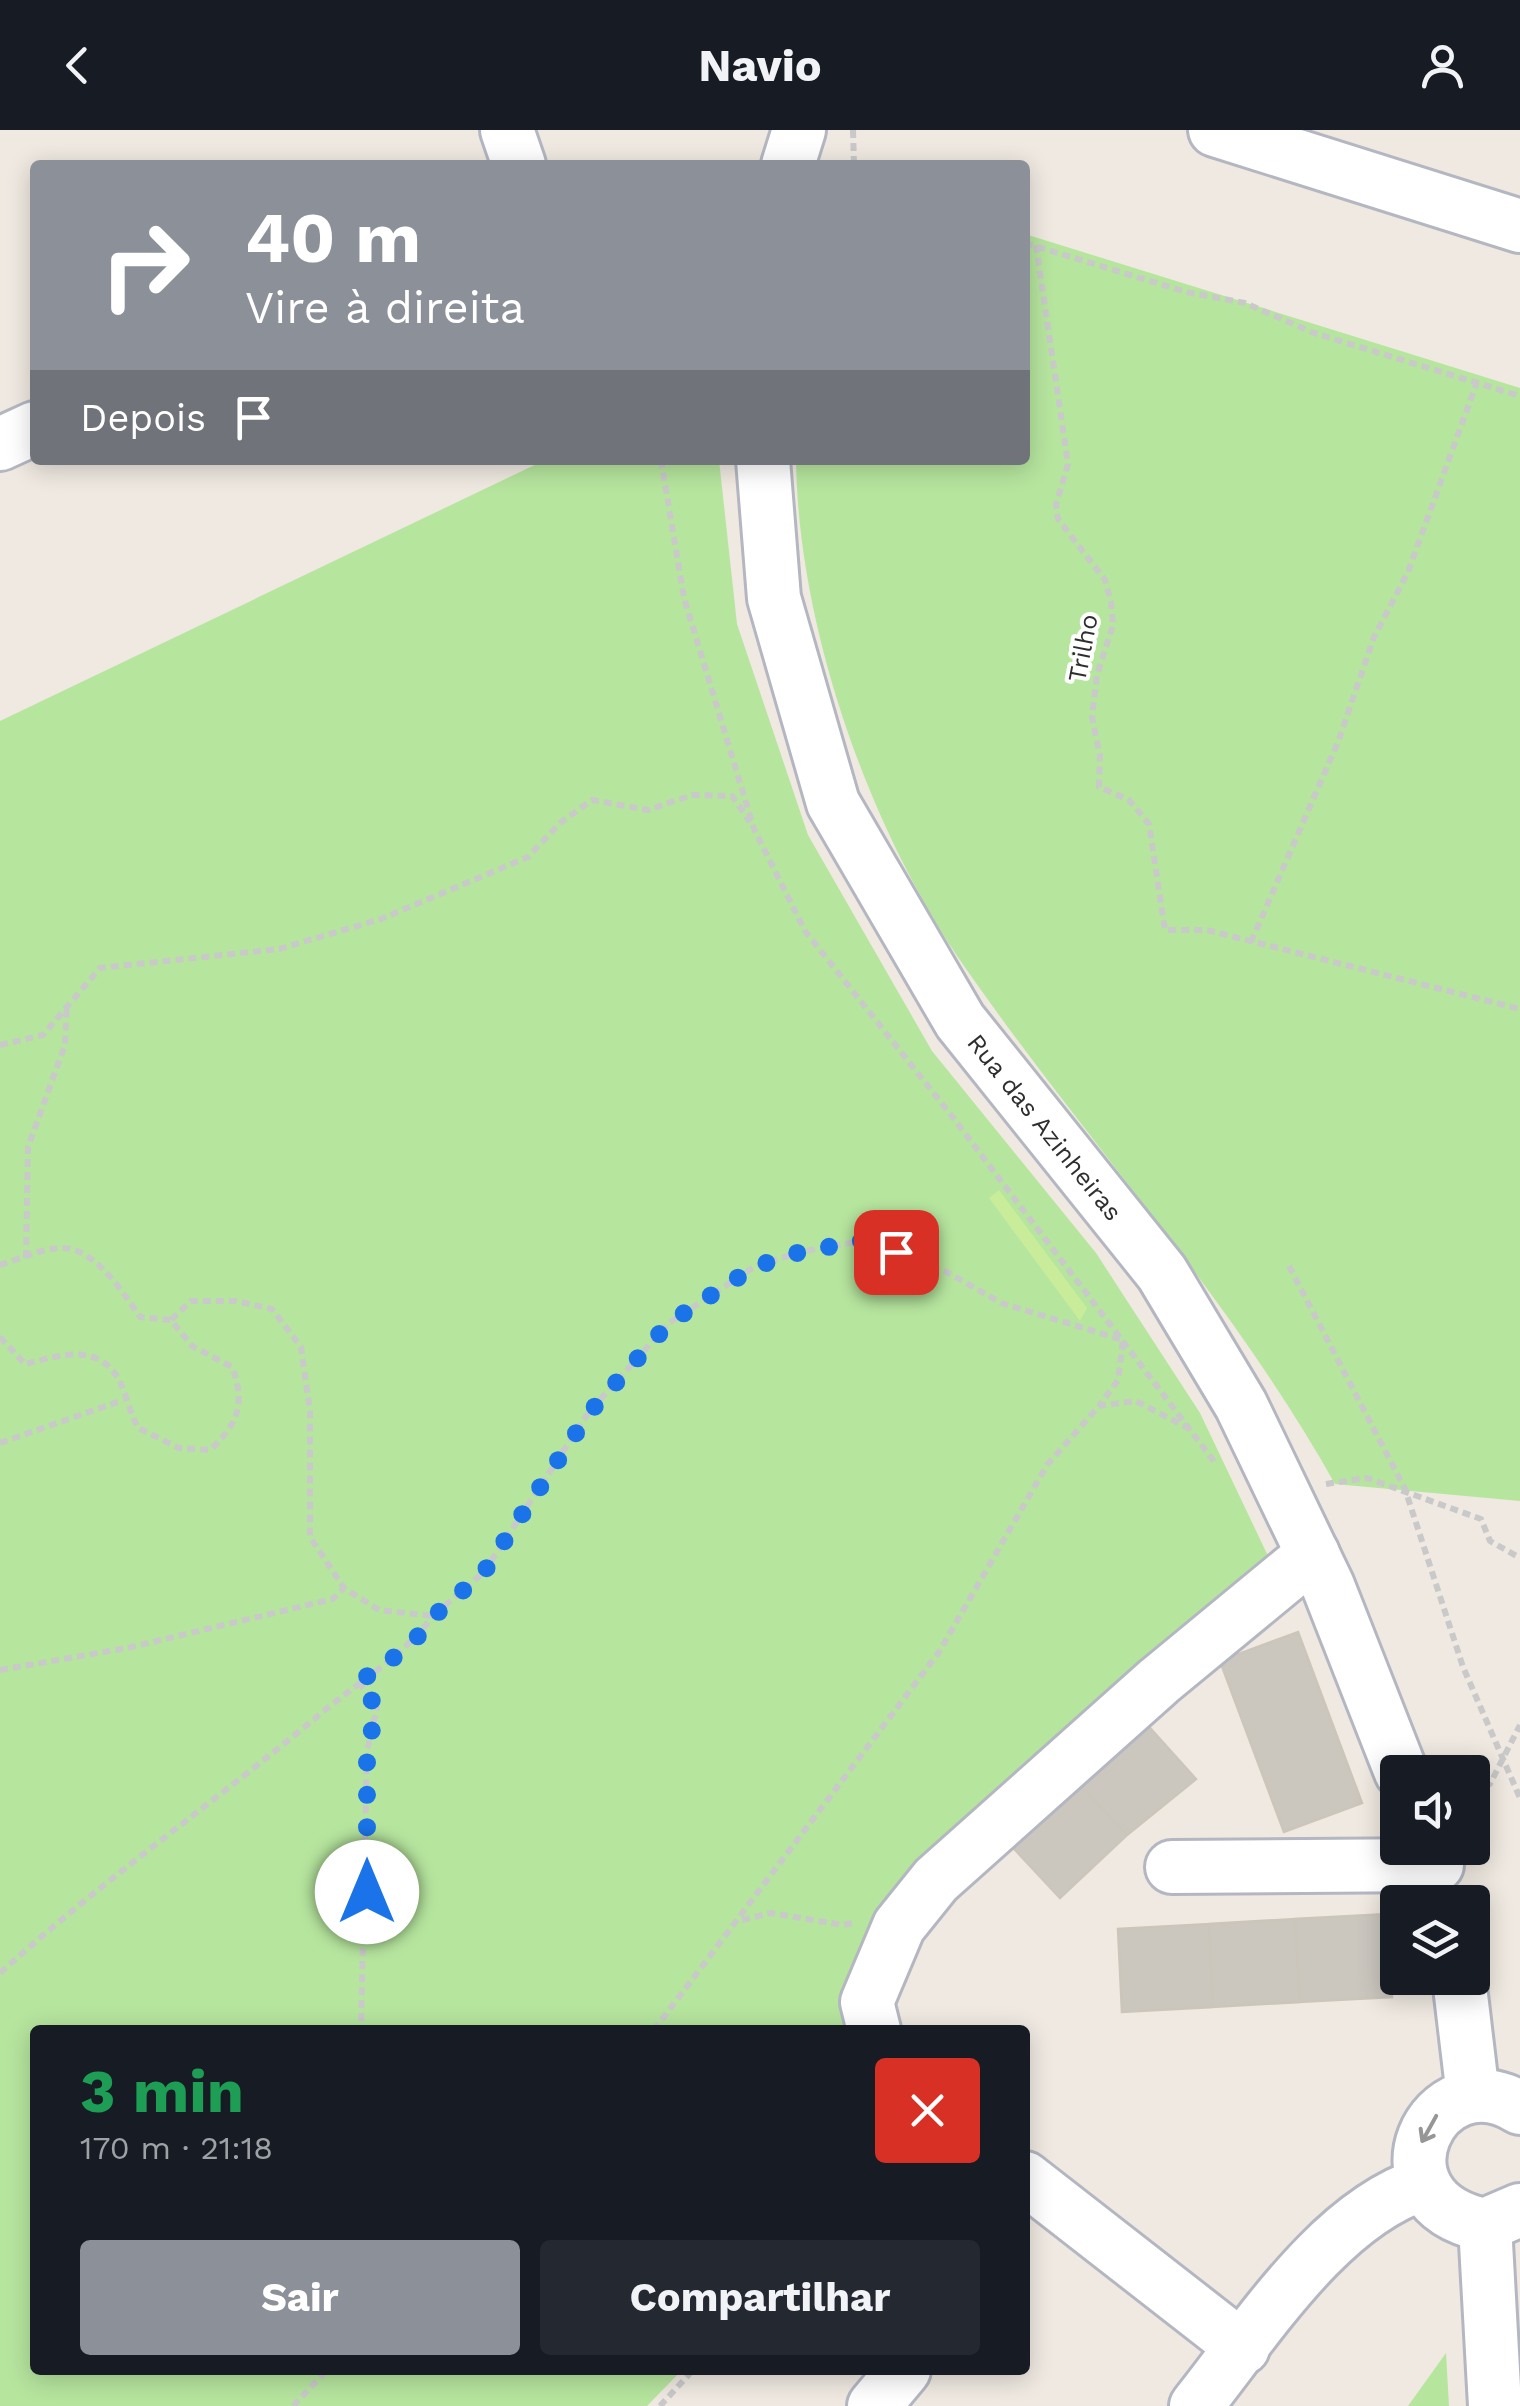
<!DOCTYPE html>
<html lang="pt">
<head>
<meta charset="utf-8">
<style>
  :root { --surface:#171b24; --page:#242831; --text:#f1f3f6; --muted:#9ea1a6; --accent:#8c9099 }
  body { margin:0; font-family:"Work Sans",sans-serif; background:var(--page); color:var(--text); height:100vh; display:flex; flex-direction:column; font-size:38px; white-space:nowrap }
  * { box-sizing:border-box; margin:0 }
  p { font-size:32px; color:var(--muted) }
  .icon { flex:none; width:55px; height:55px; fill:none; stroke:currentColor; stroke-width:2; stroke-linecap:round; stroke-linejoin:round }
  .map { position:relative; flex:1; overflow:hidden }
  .sheet { position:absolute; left:30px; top:1895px; width:1000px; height:350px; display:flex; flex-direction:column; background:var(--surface); border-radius:10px; box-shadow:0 5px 25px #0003 }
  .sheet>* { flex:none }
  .top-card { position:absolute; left:30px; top:30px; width:1000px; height:305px; border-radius:10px; box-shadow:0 5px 25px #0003; background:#8c9099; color:#fff; overflow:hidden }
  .controls { position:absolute; left:1380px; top:1625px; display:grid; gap:20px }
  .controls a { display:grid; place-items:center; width:110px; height:110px; border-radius:10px; background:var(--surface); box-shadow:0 5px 25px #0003; font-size:50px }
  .pin { position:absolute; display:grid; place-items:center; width:85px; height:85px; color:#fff; margin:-42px; border-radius:20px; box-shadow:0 5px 15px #0006 }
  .me { position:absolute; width:110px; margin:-55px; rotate:0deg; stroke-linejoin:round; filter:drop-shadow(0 0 8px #0008) }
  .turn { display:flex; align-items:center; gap:35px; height:210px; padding:0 50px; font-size:45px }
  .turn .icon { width:130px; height:130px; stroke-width:2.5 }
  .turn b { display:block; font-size:70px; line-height:85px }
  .then { display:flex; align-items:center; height:95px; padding:0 50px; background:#0003; gap:20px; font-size:38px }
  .round { display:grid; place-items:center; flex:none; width:105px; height:105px; border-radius:10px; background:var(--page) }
  .head { display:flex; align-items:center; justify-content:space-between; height:170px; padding:0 50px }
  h1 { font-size:60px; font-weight:700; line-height:75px; color:#1e9e55 }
  .primary-button { display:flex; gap:20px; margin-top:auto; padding:20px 50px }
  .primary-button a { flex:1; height:115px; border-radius:10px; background:var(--accent); color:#fff; font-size:40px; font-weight:700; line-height:115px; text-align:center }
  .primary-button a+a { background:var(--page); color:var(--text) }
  header { display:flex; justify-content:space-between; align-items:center; height:130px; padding:0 50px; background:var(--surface); font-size:45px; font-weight:700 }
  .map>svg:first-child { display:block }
</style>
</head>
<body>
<header><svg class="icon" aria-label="back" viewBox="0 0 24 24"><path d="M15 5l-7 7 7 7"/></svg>Navio<svg class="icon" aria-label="person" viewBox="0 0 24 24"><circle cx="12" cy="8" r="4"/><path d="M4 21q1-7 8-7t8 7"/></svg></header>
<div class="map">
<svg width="1520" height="2276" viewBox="0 0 1520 2276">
  <rect width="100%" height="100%" fill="#efe9e1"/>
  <path fill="#b6e59e" d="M1025,104L1520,258V1371L1335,1354C1231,1168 1085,1010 964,836C869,699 798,497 796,330H1025Z
    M545,330H719L737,494L808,705L932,921L1096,1123L1200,1283L1268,1426L855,1854L845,1900H35V2240H682L647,2276H0V591Z
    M1446,2223L1449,2276H1408Z"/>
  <path fill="#c9ec9a" d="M999,1060L1087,1178L1080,1191L989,1068Z"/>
  <path fill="#cbc7bf" stroke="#cbc5ba" stroke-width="2.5" d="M1298,1502L1362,1673L1284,1702L1220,1531Z
    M1142,1589L1196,1649L1127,1705L1072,1647Z
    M1072,1647L1127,1705L1060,1768L1004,1708Z
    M1387,1784L1392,1867L1300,1872L1295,1789Z
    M1295,1789L1300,1872L1213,1877L1209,1794Z
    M1209,1794L1213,1877L1122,1882L1118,1799Z"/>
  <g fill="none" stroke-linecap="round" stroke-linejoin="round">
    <defs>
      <g id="minor">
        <path d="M507,0L519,35"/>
        <path d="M1215,0L1520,96"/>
        <path d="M788,35L799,0"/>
        <path d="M0,314L35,298"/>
        <path id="s1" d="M763,330L774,468L833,673L960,891L1162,1143L1241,1275L1328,1456L1401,1642"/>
        <path d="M1172,1737L1437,1735"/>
        <path d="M1459,1848L1473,1966"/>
        <path d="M874,1900L867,1872L899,1796L936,1750L1159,1551L1313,1424"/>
        <path d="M1520,1978C1433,1923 1363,2070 1485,2095L1520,2080"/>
        <path d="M1025,2048L1243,2218"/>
        <path d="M1485,2095L1495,2276"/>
        <path d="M874,2276L904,2240"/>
        <path d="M1196,2276C1256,2201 1329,2084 1423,2054"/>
      </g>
    </defs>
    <use href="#minor" stroke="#b4b7c1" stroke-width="58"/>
    <path stroke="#c9c9c9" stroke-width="6" stroke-dasharray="8 5" stroke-linecap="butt" d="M853,0L854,35
      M1025,113L1186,162L1245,173L1314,203L1520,266
      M1036,115L1068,334L1056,375L1058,389L1105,450L1111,472L1113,495L1097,545L1092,587L1100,626L1099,657L1129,670L1149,694L1165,800H1207L1520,879
      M661,330L684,468L754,699L805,801L951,985L1216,1334
      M1251,812L1338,612L1374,507L1408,442L1477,252
      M0,915L43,905L100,838L279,819L381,789L528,727L560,693L592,670L648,680L692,665L732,666L750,692
      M26,1128L28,1017L65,915L67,875
      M0,1135C21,1129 49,1114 71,1119C100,1126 125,1165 140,1187L171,1190
      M1289,1136L1405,1359L1463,1537L1520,1668
      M0,1207L25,1234C55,1227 93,1212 116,1245C124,1256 130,1283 138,1298L179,1318L210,1320C238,1294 246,1273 232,1237L192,1216L171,1190L191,1171H236L272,1179L301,1217L310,1281V1407L344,1458L379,1480L433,1486L484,1442L589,1282L669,1193L754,1137L800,1122L861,1111L947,1142L1001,1173L1123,1210L1118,1250L1099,1276
      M0,1313L123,1270
      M1326,1354L1367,1348L1481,1389L1490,1411L1520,1428
      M0,1540L127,1518L333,1469L344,1458
      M359,1552L377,1578L367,1621L361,1900
      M1472,1660L1490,1654L1520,1595
      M742,1790L771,1783L843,1795L852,1793
      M0,1843C104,1749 218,1670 325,1580C363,1549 404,1525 433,1486
      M654,1900L939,1522L1047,1335L1099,1276L1136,1271L1188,1298
      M293,2276L327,2240
      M660,2276L693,2240"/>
    <use href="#minor" stroke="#fff" stroke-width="52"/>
  </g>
  <defs><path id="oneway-shaft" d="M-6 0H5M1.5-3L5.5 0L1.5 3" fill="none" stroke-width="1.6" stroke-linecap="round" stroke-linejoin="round" transform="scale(2.5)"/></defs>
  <use stroke="#969696" href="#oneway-shaft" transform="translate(1429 1999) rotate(119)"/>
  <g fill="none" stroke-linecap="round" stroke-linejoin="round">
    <path stroke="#1a73e8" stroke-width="18" stroke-dasharray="0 32.4" d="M367,1762V1621L377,1578L359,1552L410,1516L434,1486L484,1442L590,1282L669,1193L754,1137L800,1122L861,1111L896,1122"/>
  </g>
  <g text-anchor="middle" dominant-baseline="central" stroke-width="8" stroke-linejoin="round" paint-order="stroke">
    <g font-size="25" fill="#2e2e2e" stroke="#fff">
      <text transform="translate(1083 518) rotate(-79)">Trilho</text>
      <text stroke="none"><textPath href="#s1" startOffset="740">Rua das Azinheiras</textPath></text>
    </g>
  </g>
</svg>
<div class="controls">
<a><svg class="icon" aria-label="sound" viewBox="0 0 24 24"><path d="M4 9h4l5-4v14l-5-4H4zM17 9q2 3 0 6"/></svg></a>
<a><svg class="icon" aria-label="layers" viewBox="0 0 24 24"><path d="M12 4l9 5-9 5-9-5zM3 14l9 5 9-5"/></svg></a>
</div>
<div class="pin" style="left:896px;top:1122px;background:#d93025"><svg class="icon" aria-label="arrive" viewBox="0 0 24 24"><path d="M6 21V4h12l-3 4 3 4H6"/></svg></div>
<svg class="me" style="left:367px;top:1762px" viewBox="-20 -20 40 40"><circle r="19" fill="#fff"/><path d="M0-13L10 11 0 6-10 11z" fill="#1a73e8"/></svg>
<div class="top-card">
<div class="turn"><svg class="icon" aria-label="right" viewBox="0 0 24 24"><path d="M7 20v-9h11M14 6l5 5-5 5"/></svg><div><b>40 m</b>Vire à direita</div></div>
<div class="then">Depois<svg class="icon" aria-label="arrive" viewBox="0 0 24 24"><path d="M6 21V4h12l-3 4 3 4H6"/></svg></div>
</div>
<section class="sheet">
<div class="head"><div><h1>3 min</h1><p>170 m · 21:18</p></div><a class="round" style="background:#d93025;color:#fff"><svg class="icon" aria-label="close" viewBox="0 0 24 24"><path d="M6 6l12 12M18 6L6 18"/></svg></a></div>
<div class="primary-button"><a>Sair</a><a>Compartilhar</a></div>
</section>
</div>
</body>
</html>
